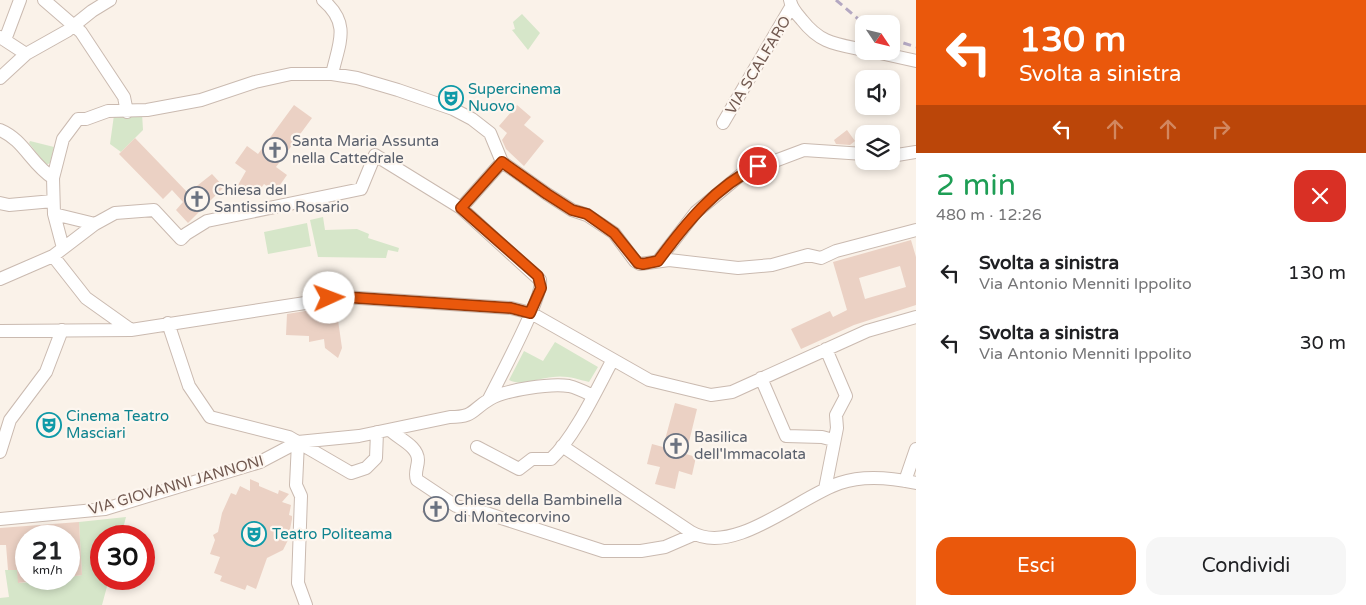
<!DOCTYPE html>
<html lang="it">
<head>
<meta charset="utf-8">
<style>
  :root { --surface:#fff; --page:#f6f6f6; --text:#202124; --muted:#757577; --accent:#ea580c }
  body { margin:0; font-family:"Varela Round",sans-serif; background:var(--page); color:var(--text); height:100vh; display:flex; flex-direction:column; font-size:19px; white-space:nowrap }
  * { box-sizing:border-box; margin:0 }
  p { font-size:16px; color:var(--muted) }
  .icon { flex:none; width:28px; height:28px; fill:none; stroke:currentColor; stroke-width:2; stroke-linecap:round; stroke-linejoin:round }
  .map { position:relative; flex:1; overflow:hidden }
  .panel { display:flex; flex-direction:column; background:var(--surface); width:450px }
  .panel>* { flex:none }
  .guide { background:#ea580c; color:#fff; overflow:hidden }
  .needle { width:32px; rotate:125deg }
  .fabs { position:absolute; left:855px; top:15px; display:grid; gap:10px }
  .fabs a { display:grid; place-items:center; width:45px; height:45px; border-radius:10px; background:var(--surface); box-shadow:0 2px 8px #0003; font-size:25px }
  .speed { position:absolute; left:15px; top:525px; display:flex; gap:10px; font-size:25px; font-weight:700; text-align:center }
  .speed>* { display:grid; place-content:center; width:65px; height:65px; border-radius:50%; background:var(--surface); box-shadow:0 2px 8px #0003; line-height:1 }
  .speed small { font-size:12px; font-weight:400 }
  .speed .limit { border:8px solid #d22; background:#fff; color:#111 }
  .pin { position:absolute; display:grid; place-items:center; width:42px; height:42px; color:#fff; margin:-21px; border:2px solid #fff; border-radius:50%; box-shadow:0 1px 5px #0007 }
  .me { position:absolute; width:55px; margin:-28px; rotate:88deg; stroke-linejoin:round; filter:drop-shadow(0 0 4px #0008) }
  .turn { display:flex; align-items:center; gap:18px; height:105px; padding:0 20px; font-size:22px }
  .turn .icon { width:65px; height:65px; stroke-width:2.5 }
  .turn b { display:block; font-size:35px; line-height:42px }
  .lanes { display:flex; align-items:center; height:48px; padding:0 20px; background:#0003; justify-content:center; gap:25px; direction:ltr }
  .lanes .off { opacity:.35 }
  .round { display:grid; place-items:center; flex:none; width:52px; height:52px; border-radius:15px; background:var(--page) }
  .summary { display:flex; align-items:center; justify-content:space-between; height:85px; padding:0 20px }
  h1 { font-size:30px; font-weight:600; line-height:38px; color:#1e9e55 }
  .button { display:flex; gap:10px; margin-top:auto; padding:10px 20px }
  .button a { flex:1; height:58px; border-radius:15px; background:var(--accent); color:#fff; font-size:20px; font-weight:600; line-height:58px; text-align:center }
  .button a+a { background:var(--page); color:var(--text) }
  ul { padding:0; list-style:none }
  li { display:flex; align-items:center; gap:15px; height:70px; padding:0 20px }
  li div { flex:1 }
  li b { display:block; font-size:19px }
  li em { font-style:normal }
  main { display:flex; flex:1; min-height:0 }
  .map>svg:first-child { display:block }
</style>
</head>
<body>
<main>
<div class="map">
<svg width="916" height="605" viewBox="0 0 916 605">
  <rect width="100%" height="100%" fill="#faf2e9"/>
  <path fill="#d6e6c9" d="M522,14L540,33L528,50L512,30L515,29L513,22Z
    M142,113L143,130L121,152L110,144L114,115Z
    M30,141L54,147L50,163L46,165L29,143Z
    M323,217L325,230L357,229L369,234L368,238L399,248L398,252L388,250L386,258L318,257L310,220Z
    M307,223L311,246L268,254L264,232Z
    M555,342L598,367L589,382C577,379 566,375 553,377C538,378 523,387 509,380L524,351L543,361Z
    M126,517L121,536H101V579H109L102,605H0V598L9,597L5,570H17L19,583L69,579V577L82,575L79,522Z"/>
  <path fill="#ebd1c4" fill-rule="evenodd" d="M294,105L312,118L276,167L287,175L275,192L264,184L256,195L244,194L238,185L246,171L235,163L247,146L258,154Z
    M517,105L531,117L524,125L544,141L524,166L506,149L502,140L507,133L499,126Z
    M847,130L855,141L850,145L836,144L834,140Z
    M135,138L188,193L212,174L224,187L188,223L176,210L183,202L172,190L163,199L119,154Z
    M911,240L916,257V305L854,325L801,349L791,329L830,311L833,317L847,310L833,262ZM900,266L906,287L865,299L859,278Z
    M336,306L342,348L338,358L325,348L324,339L309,342V336L286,335L287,314Z
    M675,403L697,409L686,454L696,457L692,475L679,471L675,489L655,484L660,467L647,464L652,444L663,447Z
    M250,479L259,483V486L278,494L279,490L289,494L282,502L291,505L289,515L292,516V519L288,540L283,550L267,558L256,589L247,585L245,590L220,581L222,576L214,573L220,557L210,554L215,540L213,535L218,532L222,513L231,493L236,495L240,486L250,491Z
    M430,499L446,509L439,522L422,512Z
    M79,522L82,575L69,577V536H26V545L20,546L21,561H26V582L18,583L17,570H8L6,545H0V528Z"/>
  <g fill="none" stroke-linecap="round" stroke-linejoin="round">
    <defs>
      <path id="minor" d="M44,0L81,32L124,97L127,112
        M323,0C351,24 339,43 332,74
        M790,0C791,8 797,14 802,20C821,44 836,44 864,50
        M0,37L26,54
        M5,40L20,0
        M871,51L916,61
        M0,78L26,54L67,31L92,11L110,0
        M723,123L791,7
        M0,130C24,140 31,164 53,178
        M891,156L916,152
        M0,203L9,205L53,201
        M461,208L502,162
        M54,214L95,224
        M63,248L54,214L53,178L63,139L78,119H86L108,111L147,110L201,100L255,82L291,74H332L357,78L398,90L453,109L472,119L490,133L502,162L547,194L572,210L587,215L614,233L635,261L640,264L669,260L738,268L772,265L808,255L821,258L836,251L916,230
        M53,256L86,298L131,330
        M658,261L696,212L743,173L804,150L864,154
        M0,279L53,256L95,224L115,213L154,210L181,239L186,234L207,221L361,189L375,155L461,208L540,280C545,293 498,381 489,399
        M168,323L189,386L210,417L289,437L351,473L366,468L376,458L377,432
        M0,331L131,330L344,297L511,308L531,313L649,380L711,395L732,392L867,331L916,317
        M761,378L786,436L822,437L833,440
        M390,430C399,439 418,446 418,460C418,467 414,473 417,480L456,506L486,513L603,551H641L665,547L695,534
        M298,442L296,485L301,496L298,583L306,605
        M562,446L691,532C734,557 800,496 840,483C863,475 893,478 916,483
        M477,447L519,469L532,459H551C574,438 597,389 612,361
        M0,452L10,420L46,372L62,330
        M905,481L916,449
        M825,489L837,428L836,415L846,396L826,349
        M0,519L105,509L260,462L298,442L359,436L450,417C475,417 471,410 490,399C505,390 551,383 569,386C578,388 585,392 593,396"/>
    </defs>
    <use href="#minor" stroke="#cabab0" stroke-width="14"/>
    <use href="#minor" stroke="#fff" stroke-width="12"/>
    <path stroke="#b4a8c2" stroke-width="3" stroke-dasharray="8 5" stroke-linecap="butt" d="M836,0L864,24
      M891,39L916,47"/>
  </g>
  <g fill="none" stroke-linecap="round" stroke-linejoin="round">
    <defs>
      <path id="route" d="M329,298L344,297L511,308L530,313L541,288L538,276L461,208L502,162L547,194L572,210L587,214L614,233L638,263L643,264L658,261C686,223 715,187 758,166"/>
    </defs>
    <use href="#route" stroke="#983908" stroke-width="12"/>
    <use href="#route" stroke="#ea580c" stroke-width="9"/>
  </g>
  <defs>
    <symbol id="theatre-ring" viewBox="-11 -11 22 22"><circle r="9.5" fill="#fdf6ef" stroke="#0f9aa8" stroke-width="1.5"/><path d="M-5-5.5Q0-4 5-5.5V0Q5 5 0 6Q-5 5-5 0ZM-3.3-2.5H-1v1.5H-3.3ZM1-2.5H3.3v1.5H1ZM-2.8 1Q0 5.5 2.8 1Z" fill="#0f9aa8"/></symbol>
    <symbol id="church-ring" viewBox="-11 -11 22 22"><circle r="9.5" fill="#fdf6ef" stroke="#6b7280" stroke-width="1.5"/><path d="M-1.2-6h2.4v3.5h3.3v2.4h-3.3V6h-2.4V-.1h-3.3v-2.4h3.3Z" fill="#6b7280"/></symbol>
  </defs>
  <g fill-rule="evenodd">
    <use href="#theatre-ring" x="437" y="84" width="28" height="28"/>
    <use href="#church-ring" x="261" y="136" width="28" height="28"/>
    <use href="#church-ring" x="183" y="185" width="28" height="28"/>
    <use href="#theatre-ring" x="35" y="411" width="28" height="28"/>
    <use href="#church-ring" x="662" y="432" width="28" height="28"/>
    <use href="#church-ring" x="422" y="495" width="28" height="28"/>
    <use href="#theatre-ring" x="240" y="520" width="28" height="28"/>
  </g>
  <g text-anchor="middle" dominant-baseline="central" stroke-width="4.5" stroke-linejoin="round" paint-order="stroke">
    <g font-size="15" fill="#715950" stroke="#fdf6ef">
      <text transform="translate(758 65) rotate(-59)">VIA SCALFARO</text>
      <text transform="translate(176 485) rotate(-16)">VIA GIOVANNI JANNONI</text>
    </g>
    <g font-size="15" fill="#0d838f" stroke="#fdf6ef" text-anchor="start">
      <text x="468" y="89">Supercinema<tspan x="468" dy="17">Nuovo</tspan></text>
      <text x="66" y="416">Cinema Teatro<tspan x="66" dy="17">Masciari</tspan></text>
      <text x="272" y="534">Teatro Politeama</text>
    </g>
    <g font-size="15" fill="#5b616d" stroke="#fdf6ef" text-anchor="start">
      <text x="292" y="141">Santa Maria Assunta<tspan x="292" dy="17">nella Cattedrale</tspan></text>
      <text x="214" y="190">Chiesa del<tspan x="214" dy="17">Santissimo Rosario</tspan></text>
      <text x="694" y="437">Basilica<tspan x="694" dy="17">dell'Immacolata</tspan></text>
      <text x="454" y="500">Chiesa della Bambinella<tspan x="454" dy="17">di Montecorvino</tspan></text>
    </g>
  </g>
</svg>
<div class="fabs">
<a><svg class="needle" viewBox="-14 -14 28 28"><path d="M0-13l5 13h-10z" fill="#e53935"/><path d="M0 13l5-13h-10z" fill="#757577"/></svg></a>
<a><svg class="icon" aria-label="sound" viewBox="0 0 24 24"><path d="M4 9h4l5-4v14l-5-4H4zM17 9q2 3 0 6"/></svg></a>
<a><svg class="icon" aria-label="layers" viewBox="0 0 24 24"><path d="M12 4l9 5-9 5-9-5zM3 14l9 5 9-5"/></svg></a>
</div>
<div class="speed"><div>21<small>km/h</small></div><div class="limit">30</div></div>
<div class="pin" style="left:758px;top:166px;background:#d93025"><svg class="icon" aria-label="arrive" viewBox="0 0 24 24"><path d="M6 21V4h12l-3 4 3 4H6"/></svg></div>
<svg class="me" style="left:329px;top:298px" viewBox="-20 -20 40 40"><circle r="19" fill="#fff"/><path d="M0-13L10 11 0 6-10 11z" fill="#ea580c"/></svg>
</div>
<section class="panel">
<div class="guide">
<div class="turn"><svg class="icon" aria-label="left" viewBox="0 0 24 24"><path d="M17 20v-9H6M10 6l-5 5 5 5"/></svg><div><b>130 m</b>Svolta a sinistra</div></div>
<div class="lanes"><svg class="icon" aria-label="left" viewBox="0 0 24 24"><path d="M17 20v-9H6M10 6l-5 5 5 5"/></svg><svg class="icon off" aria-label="ahead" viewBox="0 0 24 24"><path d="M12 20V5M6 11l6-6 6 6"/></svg><svg class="icon off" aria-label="ahead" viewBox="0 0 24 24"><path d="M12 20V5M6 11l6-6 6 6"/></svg><svg class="icon off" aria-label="right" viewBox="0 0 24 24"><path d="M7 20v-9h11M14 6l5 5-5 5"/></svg></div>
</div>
<div class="summary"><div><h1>2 min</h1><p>480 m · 12:26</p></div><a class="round" style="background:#d93025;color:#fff"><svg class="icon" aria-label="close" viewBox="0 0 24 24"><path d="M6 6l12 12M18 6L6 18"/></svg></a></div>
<ul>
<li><svg class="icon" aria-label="left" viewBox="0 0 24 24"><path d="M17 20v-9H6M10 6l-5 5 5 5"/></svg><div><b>Svolta a sinistra</b><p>Via Antonio Menniti Ippolito</p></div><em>130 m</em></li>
<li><svg class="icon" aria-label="left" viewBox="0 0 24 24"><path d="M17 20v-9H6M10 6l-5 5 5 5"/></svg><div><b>Svolta a sinistra</b><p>Via Antonio Menniti Ippolito</p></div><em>30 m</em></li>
</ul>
<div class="button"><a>Esci</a><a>Condividi</a></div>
</section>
</main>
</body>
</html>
